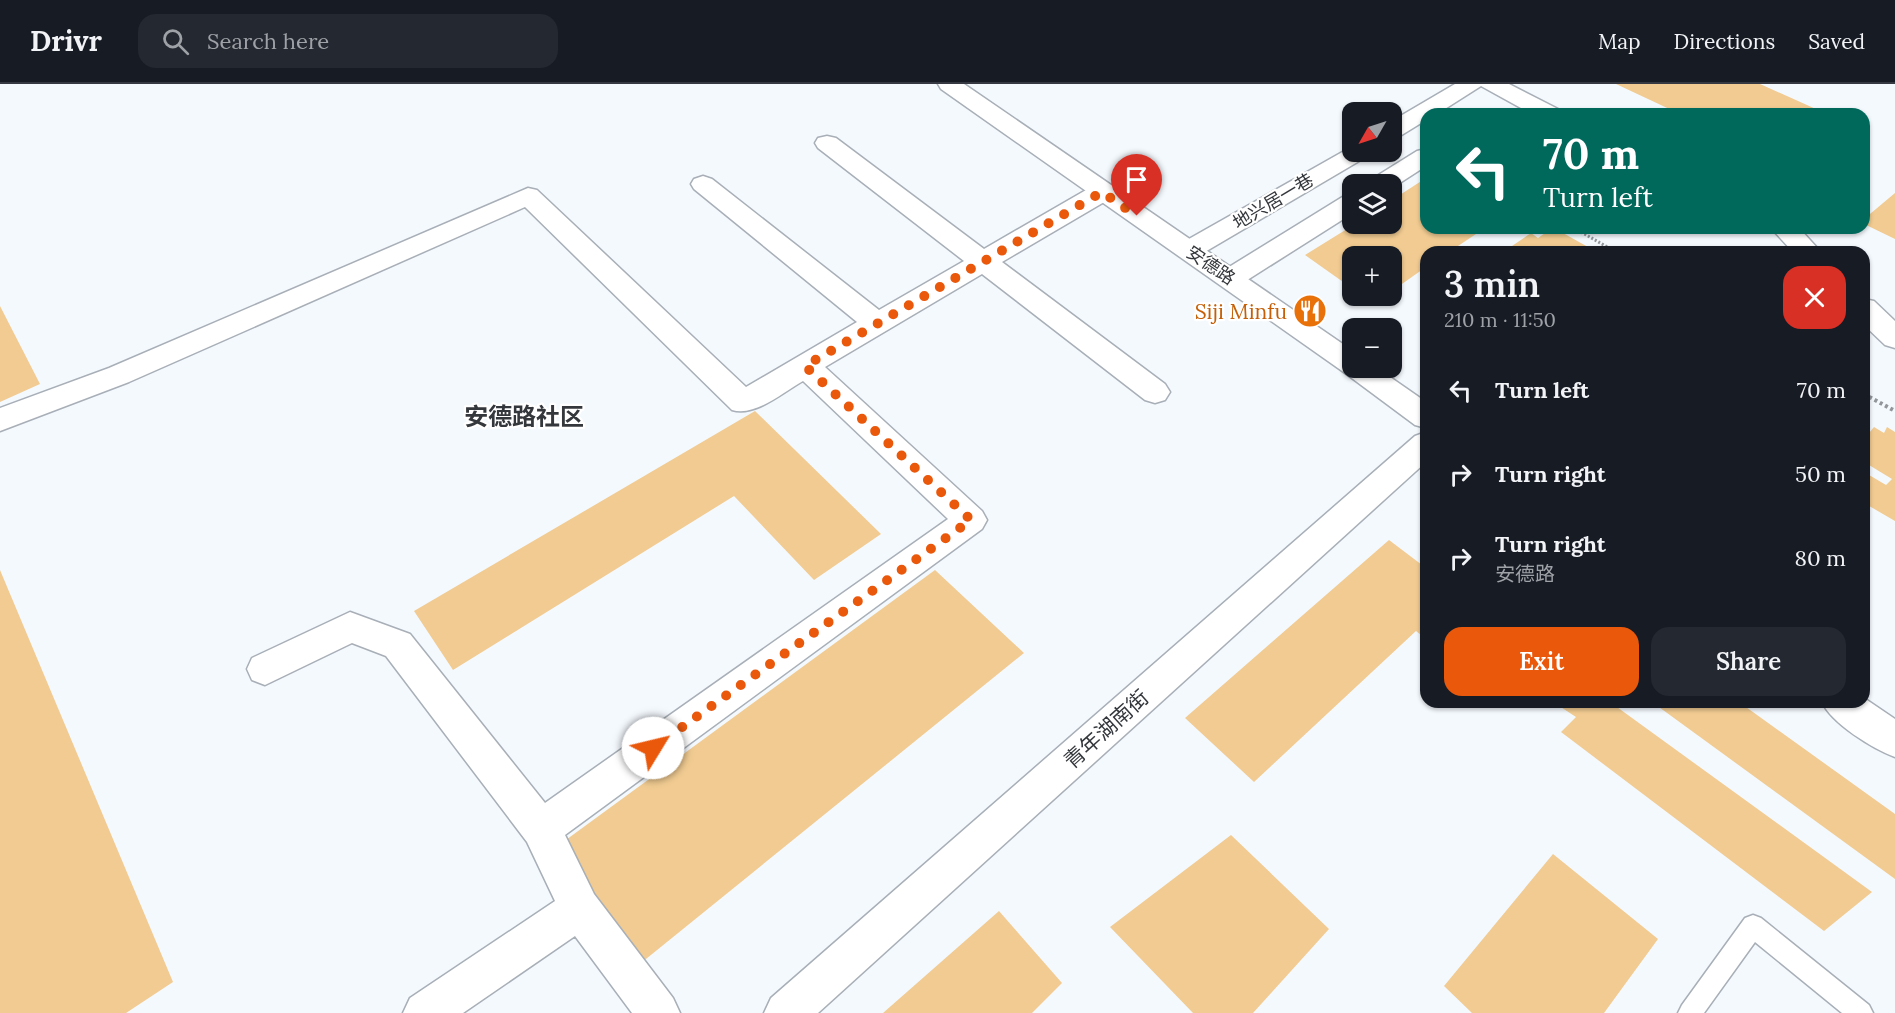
<!DOCTYPE html>
<html lang="en">
<head>
<meta charset="utf-8">
<style>
  :root { --surface:#171b24; --page:#242831; --text:#f1f3f6; --muted:#9ea1a6; --line:#363941; --accent:#ea580c }
  body { margin:0; font-family:Lora,"Noto Sans SC",serif; background:var(--page); color:var(--text); height:100vh; display:flex; flex-direction:column; font-size:22px; white-space:nowrap }
  * { box-sizing:border-box; margin:0 }
  p { font-size:20px; color:var(--muted) }
  .icon { flex:none; width:33px; height:33px; fill:none; stroke:currentColor; stroke-width:2; stroke-linecap:round; stroke-linejoin:round }
  .map { position:relative; flex:1; overflow:hidden }
  .drawer { position:absolute; left:1420px; top:162px; width:450px; height:462px; display:flex; flex-direction:column; background:var(--surface); border-radius:18px; box-shadow:0 2px 4px #0004 }
  .drawer>* { flex:none }
  .guide { position:absolute; left:1420px; top:24px; width:450px; height:126px; border-radius:18px; box-shadow:0 2px 4px #0004; background:#00695c; color:#fff; overflow:hidden }
  .needle { width:39px; rotate:231deg }
  .buttons { position:absolute; left:1342px; top:18px; display:grid; gap:12px }
  .buttons a { display:grid; place-items:center; width:60px; height:60px; border-radius:12px; background:var(--surface); box-shadow:0 2px 4px #0004; font-size:30px }
  .pin { position:absolute; display:grid; place-items:center; width:51px; height:51px; color:#fff; margin:-62px -26px; border-radius:50% 50% 50% 0; rotate:-45deg; box-shadow:0 0 6px #0007 }
  .pin .icon { rotate:45deg }
  .me { position:absolute; width:66px; margin:-33px; rotate:54deg; stroke-linejoin:round; filter:drop-shadow(0 0 4px #0008) }
  .turn { display:flex; align-items:center; gap:21px; height:126px; padding:0 24px; font-size:27px }
  .turn .icon { width:78px; height:78px; stroke-width:2.5 }
  .turn b { display:block; font-size:42px; line-height:51px }
  .round { display:grid; place-items:center; flex:none; width:63px; height:63px; border-radius:18px; background:var(--page) }
  .overview { display:flex; align-items:center; justify-content:space-between; height:102px; padding:0 24px }
  h1 { font-size:36px; font-weight:600; line-height:45px }
  .primary-button { display:flex; gap:12px; margin-top:auto; padding:12px 24px }
  .primary-button a { flex:1; height:69px; border-radius:18px; background:var(--accent); color:#fff; font-size:24px; font-weight:600; line-height:69px; text-align:center }
  .primary-button a+a { background:var(--page); color:var(--text) }
  ul { padding:0; list-style:none }
  li { display:flex; align-items:center; gap:18px; height:84px; padding:0 24px }
  li div { flex:1 }
  li b { display:block; font-size:22px }
  li em { font-style:normal }
  header { display:flex; align-items:center; gap:36px; box-sizing:border-box; height:84px; padding:0 30px; background:var(--surface); border-bottom:2px solid var(--line) }
  header strong { font-size:28px }
  nav { display:flex; gap:33px; margin-inline-start:auto; font-size:21px }
  .search { width:420px; height:54px; background:var(--page); display:flex; align-items:center; gap:15px; box-sizing:border-box; padding:0 21px; border-radius:18px; color:var(--muted); font-size:22px }
  .map>svg:first-child { display:block }
</style>
</head>
<body>
<header>
<strong>Drivr</strong>
<div class="search"><svg class="icon" aria-label="search" viewBox="0 0 24 24"><circle cx="10" cy="10" r="6"/><path d="M15 15l6 6"/></svg>Search here</div>
<nav><a>Map</a><a>Directions</a><a>Saved</a></nav>
</header>
<div class="map">
<svg width="1895" height="929" viewBox="0 0 1895 929">
  <rect width="100%" height="100%" fill="#f4f9fe"/>
  <path fill="#f1cb91" d="M1616,0H1760L1827,30H1680Z
    M1426,94V144H1485L1449,168H1426V183L1392,207V172H1353V205L1305,171L1355,140H1392V116Z
    M1895,109V155L1864,140V135Z
    M1552,144H1554L1597,168H1523L1512,162L1531,149L1538,154Z
    M0,222L40,300L0,318Z
    M755,327L881,450L814,496L734,412L453,586L414,527Z
    M1874,343L1884,349L1887,343L1895,348V437L1864,419V388L1886,401L1892,395L1864,378V355Z
    M1389,456L1426,484V555L1416,547L1254,698L1185,634Z
    M0,486L173,898L126,929H0Z
    M935,486L1024,569L641,879L559,761Z
    M1553,618H1610L1872,808L1824,847L1561,648L1576,633Z
    M1652,618H1739L1895,730V795Z
    M1231,751L1329,845L1253,929H1193L1110,843Z
    M1553,770L1658,855L1604,929H1472L1444,902Z
    M999,827L1062,899L1032,929H883Z"/>
  <g fill="none" stroke-linecap="round" stroke-linejoin="round">
    <defs>
      <path id="lane" d="M1753,831L1761,834L1869,921L1873,929H1842L1755,858L1704,929H1678L1682,921L1745,834Z"/>
      <path id="street" d="M1455,0H1509L1558,25L1562,30H1532L1481,2L1437,30H1426V36L1400,52L1392,54V37Z
        M827,52L836,54L984,165L1093,102L1102,100L1111,102L1115,108L1111,114L1002,178L1165,300L1170,308L1165,316L1155,319L1145,316L982,190L825,283L982,427L987,436L982,445L565,751L594,810L673,914L680,929H632L575,852L463,929H403L410,914L555,817L527,758L386,572L352,559L265,601L252,596L247,585L252,574L350,528L410,550L545,719L948,435L803,297C783,308 756,333 732,326L525,123L129,298L0,347V324L109,284L528,104L537,106L746,303L857,238L694,105L691,100L694,95L703,92L712,95L879,226L964,177L818,64L815,59L818,54Z
        M1353,62V68H1369L1366,73L1198,172L1189,175L1180,172L1176,166L1180,160Z
        M1426,65V82L1392,104V100H1369L1372,95L1417,67Z
        M1353,110V129L1241,200L1231,203L1221,200L1217,194L1221,188L1344,112Z
        M1771,144H1799L1821,168H1793Z
        M1864,215L1874,217L1895,237V264L1885,261L1864,241Z"/>
      <path id="secondary" d="M938,0H964L1353,267V284H1377L1426,318V344L1415,341L1345,289L941,5Z
        M1426,348V378L818,929H764L771,914L1415,352Z
        M1864,614L1895,635V673C1873,665 1831,639 1822,618H1864Z"/>
    </defs>
    <use href="#lane" stroke="#a8afb7" stroke-width="3"/>
    <use href="#street" stroke="#a8afb7" stroke-width="3"/>
    <use href="#secondary" stroke="#a8afb7" stroke-width="3"/>
    <path stroke="#92969b" stroke-width="3" stroke-dasharray="2 2" stroke-linecap="butt" d="M1574,144L1616,168"/>
    <path stroke="#92969b" stroke-width="4" stroke-dasharray="3 3" stroke-linecap="butt" d="M1864,310L1895,327"/>
    <use href="#lane" fill="#fff" fill-rule="evenodd"/>
    <use href="#street" fill="#fff" fill-rule="evenodd"/>
    <use href="#secondary" fill="#fff" fill-rule="evenodd"/>
  </g>
  <g fill="none" stroke-linecap="round" stroke-linejoin="round">
    <path stroke="#ea580c" stroke-width="10" stroke-dasharray="0 18" d="M653,664L971,436L805,282L1102,108L1137,132"/>
  </g>
  <defs>
    <symbol id="restaurant-disc" viewBox="-11 -11 22 22"><circle r="9.5" fill="#e8710a" stroke="#fff"/><path d="M-5-6h1v4h1v-4h1v4h1v-4h1v5L-1.5 .5V6h-2V.5L-5-1ZM5-6V6H3V1.5H1.5Q1.5-4 5-6Z" fill="#fff"/></symbol>
  </defs>
  <g fill-rule="evenodd">
    <use href="#restaurant-disc" x="1291" y="208" width="38" height="38"/>
  </g>
  <g text-anchor="middle" dominant-baseline="central" stroke-width="4.5" stroke-linejoin="round" paint-order="stroke">
    <g font-size="18" fill="#34373b" stroke="#fff">
      <text transform="translate(1273 117) rotate(-31)">地兴居一巷</text>
      <text transform="translate(1211 181) rotate(34)">安德路</text>
    </g>
    <g font-size="21" fill="#c56008" stroke="#fff" text-anchor="end">
      <text x="1287" y="227">Siji Minfu</text>
    </g>
    <g font-size="21" fill="#34373b" stroke="#fff">
      <text transform="translate(1106 645) rotate(-42)">青年湖南街</text>
    </g>
    <g font-size="24" font-weight="bold" fill="#34373b" stroke="#fff">
      <text x="524" y="332">安德路社区</text>
    </g>
  </g>
</svg>
<div class="buttons">
<a><svg class="needle" viewBox="-14 -14 28 28"><path d="M0-13l5 13h-10z" fill="#e53935"/><path d="M0 13l5-13h-10z" fill="#9ea1a6"/></svg></a>
<a><svg class="icon" aria-label="layers" viewBox="0 0 24 24"><path d="M12 4l9 5-9 5-9-5zM3 14l9 5 9-5"/></svg></a>
<a>+</a>
<a>−</a>
</div>
<div class="pin" style="left:1137px;top:132px;background:#d93025"><svg class="icon" aria-label="arrive" viewBox="0 0 24 24"><path d="M6 21V4h12l-3 4 3 4H6"/></svg></div>
<svg class="me" style="left:653px;top:664px" viewBox="-20 -20 40 40"><circle r="19" fill="#fff"/><path d="M0-13L10 11 0 6-10 11z" fill="#ea580c"/></svg>
<div class="guide">
<div class="turn"><svg class="icon" aria-label="left" viewBox="0 0 24 24"><path d="M17 20v-9H6M10 6l-5 5 5 5"/></svg><div><b>70 m</b>Turn left</div></div>
</div>
<section class="drawer">
<div class="overview"><div><h1>3 min</h1><p>210 m · 11:50</p></div><a class="round" style="background:#d93025;color:#fff"><svg class="icon" aria-label="close" viewBox="0 0 24 24"><path d="M6 6l12 12M18 6L6 18"/></svg></a></div>
<ul>
<li><svg class="icon" aria-label="left" viewBox="0 0 24 24"><path d="M17 20v-9H6M10 6l-5 5 5 5"/></svg><div><b>Turn left</b></div><em>70 m</em></li>
<li><svg class="icon" aria-label="right" viewBox="0 0 24 24"><path d="M7 20v-9h11M14 6l5 5-5 5"/></svg><div><b>Turn right</b></div><em>50 m</em></li>
<li><svg class="icon" aria-label="right" viewBox="0 0 24 24"><path d="M7 20v-9h11M14 6l5 5-5 5"/></svg><div><b>Turn right</b><p>安德路</p></div><em>80 m</em></li>
</ul>
<div class="primary-button"><a>Exit</a><a>Share</a></div>
</section>
</div>
</body>
</html>
